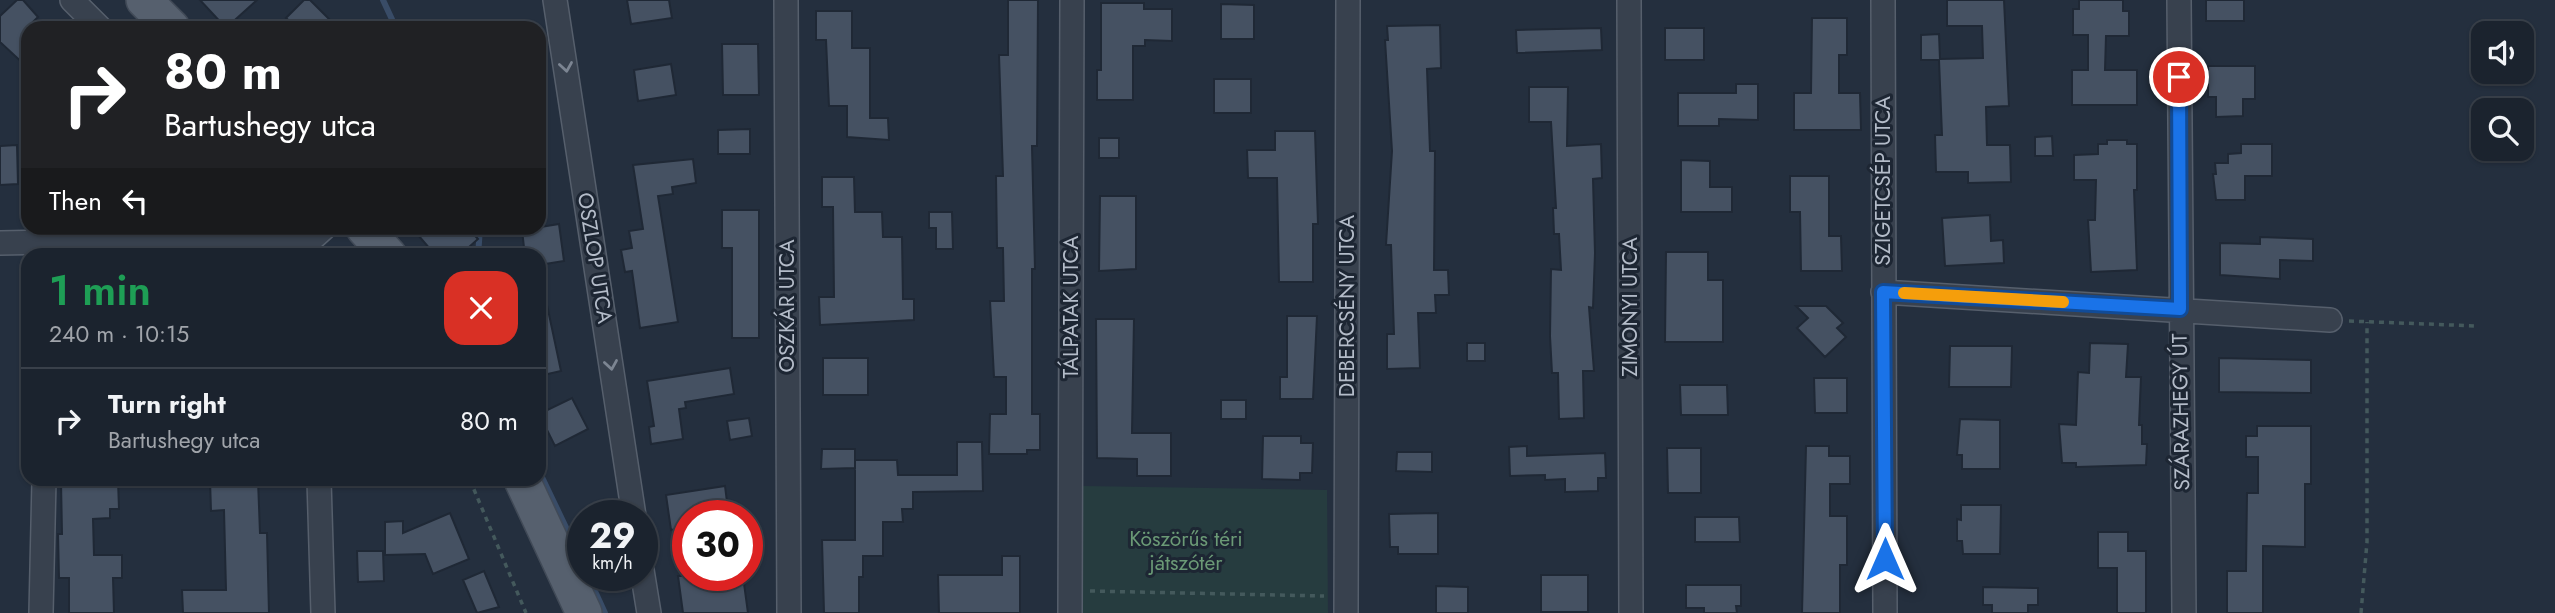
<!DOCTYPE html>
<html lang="en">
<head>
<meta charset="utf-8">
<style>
  :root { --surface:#1b232e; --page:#242b36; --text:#f1f3f6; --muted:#a0a4aa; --line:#39404a }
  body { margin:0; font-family:Jost,sans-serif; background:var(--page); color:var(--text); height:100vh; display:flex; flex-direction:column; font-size:26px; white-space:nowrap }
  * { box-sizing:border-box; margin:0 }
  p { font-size:23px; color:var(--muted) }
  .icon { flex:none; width:38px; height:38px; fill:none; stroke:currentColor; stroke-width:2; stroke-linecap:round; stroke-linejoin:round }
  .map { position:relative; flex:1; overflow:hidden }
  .panel { position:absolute; left:21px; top:248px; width:525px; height:238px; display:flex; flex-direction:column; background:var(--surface); border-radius:21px; box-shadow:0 2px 5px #0004,0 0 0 2px var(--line) }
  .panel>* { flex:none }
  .banner { position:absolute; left:21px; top:21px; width:525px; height:214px; border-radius:21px; box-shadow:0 2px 5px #0004,0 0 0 2px var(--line); background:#202124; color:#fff; overflow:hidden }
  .tools { position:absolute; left:2471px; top:21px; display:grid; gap:14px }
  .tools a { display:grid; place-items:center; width:63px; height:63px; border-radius:14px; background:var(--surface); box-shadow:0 2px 5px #0004,0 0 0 2px var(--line); font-size:35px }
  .speed { position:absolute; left:567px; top:500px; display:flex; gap:14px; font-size:35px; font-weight:700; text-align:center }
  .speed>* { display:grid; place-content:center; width:91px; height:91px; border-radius:50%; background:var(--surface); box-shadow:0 2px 5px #0004,0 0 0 2px var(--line); line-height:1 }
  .speed small { font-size:18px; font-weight:400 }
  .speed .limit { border:10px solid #d22; background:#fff; color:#111 }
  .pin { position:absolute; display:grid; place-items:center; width:60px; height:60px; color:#fff; margin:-30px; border:4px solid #fff; border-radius:50%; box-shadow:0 2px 7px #0007 }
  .me { position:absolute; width:77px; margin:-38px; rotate:0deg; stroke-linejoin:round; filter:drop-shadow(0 0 5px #0008) }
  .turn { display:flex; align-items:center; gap:24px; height:147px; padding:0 28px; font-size:32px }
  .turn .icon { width:91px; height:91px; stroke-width:2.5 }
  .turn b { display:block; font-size:49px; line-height:60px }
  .then { display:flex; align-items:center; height:66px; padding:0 28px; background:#0003; gap:14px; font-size:26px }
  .round { display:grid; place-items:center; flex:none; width:74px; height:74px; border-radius:21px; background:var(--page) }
  .overview { display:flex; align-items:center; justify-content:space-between; height:119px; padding:0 28px }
  h1 { font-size:42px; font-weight:600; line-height:52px; color:#1e9e55 }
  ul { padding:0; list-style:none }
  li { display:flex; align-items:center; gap:21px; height:105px; padding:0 28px; border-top:2px solid var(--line) }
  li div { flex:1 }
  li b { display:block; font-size:26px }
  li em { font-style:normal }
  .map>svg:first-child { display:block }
</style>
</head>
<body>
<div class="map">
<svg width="2555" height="613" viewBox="0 0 2555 613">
  <rect width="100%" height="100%" fill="#242f3e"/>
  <path fill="#263c3f" d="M1083,486L1327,490L1328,613H1081Z"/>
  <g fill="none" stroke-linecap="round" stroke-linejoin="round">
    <path stroke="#394c67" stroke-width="6" d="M383,0L396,28
      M478,256L480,228
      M539,471L583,563
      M588,576L605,613"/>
  </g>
  <path fill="#455162" stroke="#1f2835" stroke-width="2" d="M17,0H23L38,17L28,27V68L0,42V16Z
    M200,0H257L226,28Z
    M304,0H310L338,28H297L286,18Z
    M627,0H669L672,18L631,24Z
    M1008,0H1038L1037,146H1032L1035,269H1032V414H1040V450H1027V454H989L990,414H1006V377H994L990,301H1004L1003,248H997L996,176H1003L999,55H1008Z
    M1947,0H2004L2009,106L1986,107L1987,145H2010L2011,182L1968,183V172H1936L1935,135H1942L1939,60H1921V35L1939,34L1940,59L1983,58L1982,26H1947Z
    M2079,0H2123V11H2129V36H2106L2105,70H2137V105H2072V70H2088V35H2073V9H2079Z
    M2206,0H2244V21H2206Z
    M1101,3H1144V9H1172V41L1145,40V46H1133V100H1097V70H1101Z
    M1221,4L1254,5V39H1221Z
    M816,11H852V48H870V118H888L889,140L847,137V106H829L826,40H816Z
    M1812,18H1847V55H1839V93H1860L1861,130H1794V93H1811Z
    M1440,25L1441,68L1427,69L1430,151H1435L1434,270H1448L1449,295H1435L1436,313H1418L1420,368L1387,369V334H1394L1391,245H1386L1392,151L1385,40H1388L1387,26Z
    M1601,28L1602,50L1517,53L1516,30Z
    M1665,28H1704V60H1665Z
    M722,44H758L759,95H723Z
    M671,64L676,95L638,101L634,70Z
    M2208,66H2255V99H2243V116L2216,117V97H2208Z
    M1214,79H1251V113H1214Z
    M1736,84H1758V120L1719,119V126H1678V93H1736Z
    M1529,87H1568L1567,146L1601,144L1602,178L1593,179L1595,253L1593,308L1589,307L1594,371H1583L1584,418L1559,419L1558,373H1552L1550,336L1551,269L1561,270L1559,234H1554L1553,208H1556L1551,122H1529Z
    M750,129V154H718V130Z
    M1275,131H1315L1318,224H1313V282H1279L1277,178H1248L1247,150H1275Z
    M2052,136L2053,156H2035V137Z
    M1099,138H1119V158H1099Z
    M2107,140H2127V144H2137V190H2134L2137,270L2091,272L2088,220H2095L2096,180H2074V155L2098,154V144H2107Z
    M2241,144H2272V176H2245V200H2216L2213,174H2216L2215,163H2228V154L2241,153Z
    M17,145L18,184L0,185V146Z
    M693,159L696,183L672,187L673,194L658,196L678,322L640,328L632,271L625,272L621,250L632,248L629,231L643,229L633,165Z
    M1681,160L1710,161V187H1732V212H1681Z
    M1790,176H1829V236H1841L1842,271H1801L1800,212H1790Z
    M822,177H854L855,212H882L883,237H902L903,299H914V320L820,325L819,297H834L833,207H822Z
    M1100,196H1136V269L1099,271Z
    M722,210H759V338H732V248H722Z
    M929,212H952L953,249H936V228H929Z
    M1990,215L1991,241L2003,240L2004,263L1945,266L1942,218Z
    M559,224L564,261L539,265V256H525L522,230Z
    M412,228H468L478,239L459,256H436Z
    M2260,237L2313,239V261L2280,260V279L2220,275V243L2260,244Z
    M1666,252H1708V280H1723V342H1665Z
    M547,305L561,371L539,376V306Z
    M1796,306H1826L1843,323L1837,328L1846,337L1825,357L1797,328L1808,318Z
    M1287,316H1317L1313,399H1280V377H1287Z
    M1096,319H1134L1132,433H1171V476H1137V459L1097,458Z
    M1467,343H1485V361H1467Z
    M2090,343L2128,344L2126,377H2141L2139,425H2142V444H2147L2146,465L2076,467V463H2062L2059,424L2076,425L2078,372L2089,373Z
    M1950,346H2012L2011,387H1949Z
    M823,358H868V395H823Z
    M2219,358L2311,360V393L2219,392Z
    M730,368L734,394L685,402L686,408L679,409L683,439L651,444L649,427L654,426L647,381Z
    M1814,378H1847V413H1815Z
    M1680,385H1727L1728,415H1681Z
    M572,398L588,429L555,446L539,414Z
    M1221,400H1246V419H1221Z
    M749,418L752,436L730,440L727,421Z
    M1960,419L2000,420V469H1962V455H1957Z
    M2257,426H2311V484H2305V547L2263,546V613H2227V571H2246L2247,493H2258V457H2246V436H2257Z
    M1263,436H1301V443H1313L1312,473H1300V480L1262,479Z
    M957,442H982L983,491L913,492V509H902L903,522H883V556H863V577H859V613H824L822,540H855V460H897L898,475H957Z
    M1527,446V456L1605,453L1606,478H1598V491L1565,492V479L1545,480V475L1510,476L1509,447Z
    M1806,446H1829V456H1850V484H1830V516H1847V565H1840V613H1802Z
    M1667,448H1701V493H1668Z
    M822,449H855V468L821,469Z
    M1397,452H1432V472L1396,471Z
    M67,480H118L119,509H110V518L93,519L94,555H122V578H113L114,613H69V578H59L58,534H62L61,482H68Z
    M210,480H258L260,533H267L269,613H183L182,590H226L224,510L211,511Z
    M725,486L728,510L706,513V516H688V527L671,530L666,495Z
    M1961,505H2001L2000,554H1963L1962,541H1957V519L1961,520Z
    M450,513L469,559L433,574L425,554L385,555V522L403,521V533Z
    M1438,513V554H1398V547H1390L1389,514Z
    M1695,517H1739L1740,542H1695Z
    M2098,532H2128V551H2146V613H2117V568H2098Z
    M357,551H383L384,581L358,582Z
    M1002,556H1020V613H939L938,575H1002Z
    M484,571L499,607L477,613L463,580Z
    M1541,575H1588V612H1541Z
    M678,576H743L748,613H683Z
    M1686,585H1741V606H1736L1737,613H1704V608H1686Z
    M1436,586L1468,587V613H1436Z
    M1983,587L2038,588V605H2028V613H1992V605H1983Z"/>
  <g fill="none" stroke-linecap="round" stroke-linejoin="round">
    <defs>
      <path id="minor" d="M72,0L100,28
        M555,0L634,516
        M786,0L789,613
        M1629,0L1631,613
        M1883,0L1885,613
        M2179,0L2184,613
        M0,243L314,237L324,228
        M1883,292L2330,320
        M319,480L323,613
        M642,570L649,613
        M41,613L44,480
        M1070,613L1072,0
        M1346,613L1348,0"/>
      <path id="primary" d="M144,0L172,28
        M364,228L389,256
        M522,480L584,613"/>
    </defs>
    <use href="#minor" stroke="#565f6c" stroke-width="26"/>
    <use href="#primary" stroke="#414a57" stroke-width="38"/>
    <path stroke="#44595c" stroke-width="3.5" stroke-dasharray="5 5" stroke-linecap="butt" d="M2349,321L2477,326
      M470,480L526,613
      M1090,591L1324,596
      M2361,613L2367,542V322"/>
    <use href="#minor" stroke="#38414e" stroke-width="23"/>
    <use href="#primary" stroke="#56606e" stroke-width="35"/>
  </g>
  <defs><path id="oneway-chevron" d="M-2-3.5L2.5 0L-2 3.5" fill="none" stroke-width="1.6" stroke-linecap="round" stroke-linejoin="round" transform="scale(1.75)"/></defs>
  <g stroke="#7c8592">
    <use href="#oneway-chevron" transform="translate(566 67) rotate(81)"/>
    <use href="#oneway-chevron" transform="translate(611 365) rotate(81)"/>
  </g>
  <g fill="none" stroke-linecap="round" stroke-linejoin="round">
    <defs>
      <path id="route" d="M1885,559L1883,292L2180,309L2179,77"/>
    </defs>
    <use href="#route" stroke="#114b97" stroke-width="18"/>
    <use href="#route" stroke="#1a73e8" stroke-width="12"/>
    <path stroke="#f59e0b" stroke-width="12" d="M1904,293L2063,302"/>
  </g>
  <g text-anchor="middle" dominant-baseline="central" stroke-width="6" stroke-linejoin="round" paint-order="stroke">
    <g font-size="21" fill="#b4bcc9" stroke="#1d2633">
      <text transform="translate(1883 181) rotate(-90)">SZIGETCSÉP UTCA</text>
      <text transform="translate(595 258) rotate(81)">OSZLOP UTCA</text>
      <text transform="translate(787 306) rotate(-90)">OSZKÁR UTCA</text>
      <text transform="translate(1347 306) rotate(-90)">DEBERCSÉNY UTCA</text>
      <text transform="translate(1071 307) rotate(-90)">TÁLPATAK UTCA</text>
      <text transform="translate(1630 307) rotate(-90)">ZIMONYI UTCA</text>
      <text transform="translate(2181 412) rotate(-91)">SZÁRAZHEGY ÚT</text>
    </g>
    <g font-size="21" fill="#6b9a76" stroke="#1d2633">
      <text x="1186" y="539">Köszörűs téri<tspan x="1186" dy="24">játszótér</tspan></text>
    </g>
  </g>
</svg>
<div class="tools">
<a><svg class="icon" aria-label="sound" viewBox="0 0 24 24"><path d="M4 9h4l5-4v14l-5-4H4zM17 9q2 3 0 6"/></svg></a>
<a><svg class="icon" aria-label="search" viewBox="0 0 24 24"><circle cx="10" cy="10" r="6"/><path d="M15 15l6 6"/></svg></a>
</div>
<div class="speed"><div>29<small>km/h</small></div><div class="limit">30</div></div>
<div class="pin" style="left:2179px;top:77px;background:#d93025"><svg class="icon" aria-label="arrive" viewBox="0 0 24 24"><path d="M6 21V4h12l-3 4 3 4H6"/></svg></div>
<svg class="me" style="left:1885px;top:559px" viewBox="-20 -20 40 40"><path d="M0-17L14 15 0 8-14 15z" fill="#1a73e8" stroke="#fff" stroke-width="4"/></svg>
<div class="banner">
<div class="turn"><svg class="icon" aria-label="right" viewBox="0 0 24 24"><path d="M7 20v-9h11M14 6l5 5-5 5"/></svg><div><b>80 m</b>Bartushegy utca</div></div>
<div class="then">Then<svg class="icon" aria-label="left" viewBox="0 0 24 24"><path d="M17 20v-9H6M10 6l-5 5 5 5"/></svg></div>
</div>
<section class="panel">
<div class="overview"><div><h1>1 min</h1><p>240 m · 10:15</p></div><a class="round" style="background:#d93025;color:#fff"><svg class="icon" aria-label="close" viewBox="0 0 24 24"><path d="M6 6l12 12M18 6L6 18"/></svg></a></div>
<ul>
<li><svg class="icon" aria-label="right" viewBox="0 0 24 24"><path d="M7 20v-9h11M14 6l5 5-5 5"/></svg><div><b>Turn right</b><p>Bartushegy utca</p></div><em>80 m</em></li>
</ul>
</section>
</div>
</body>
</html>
